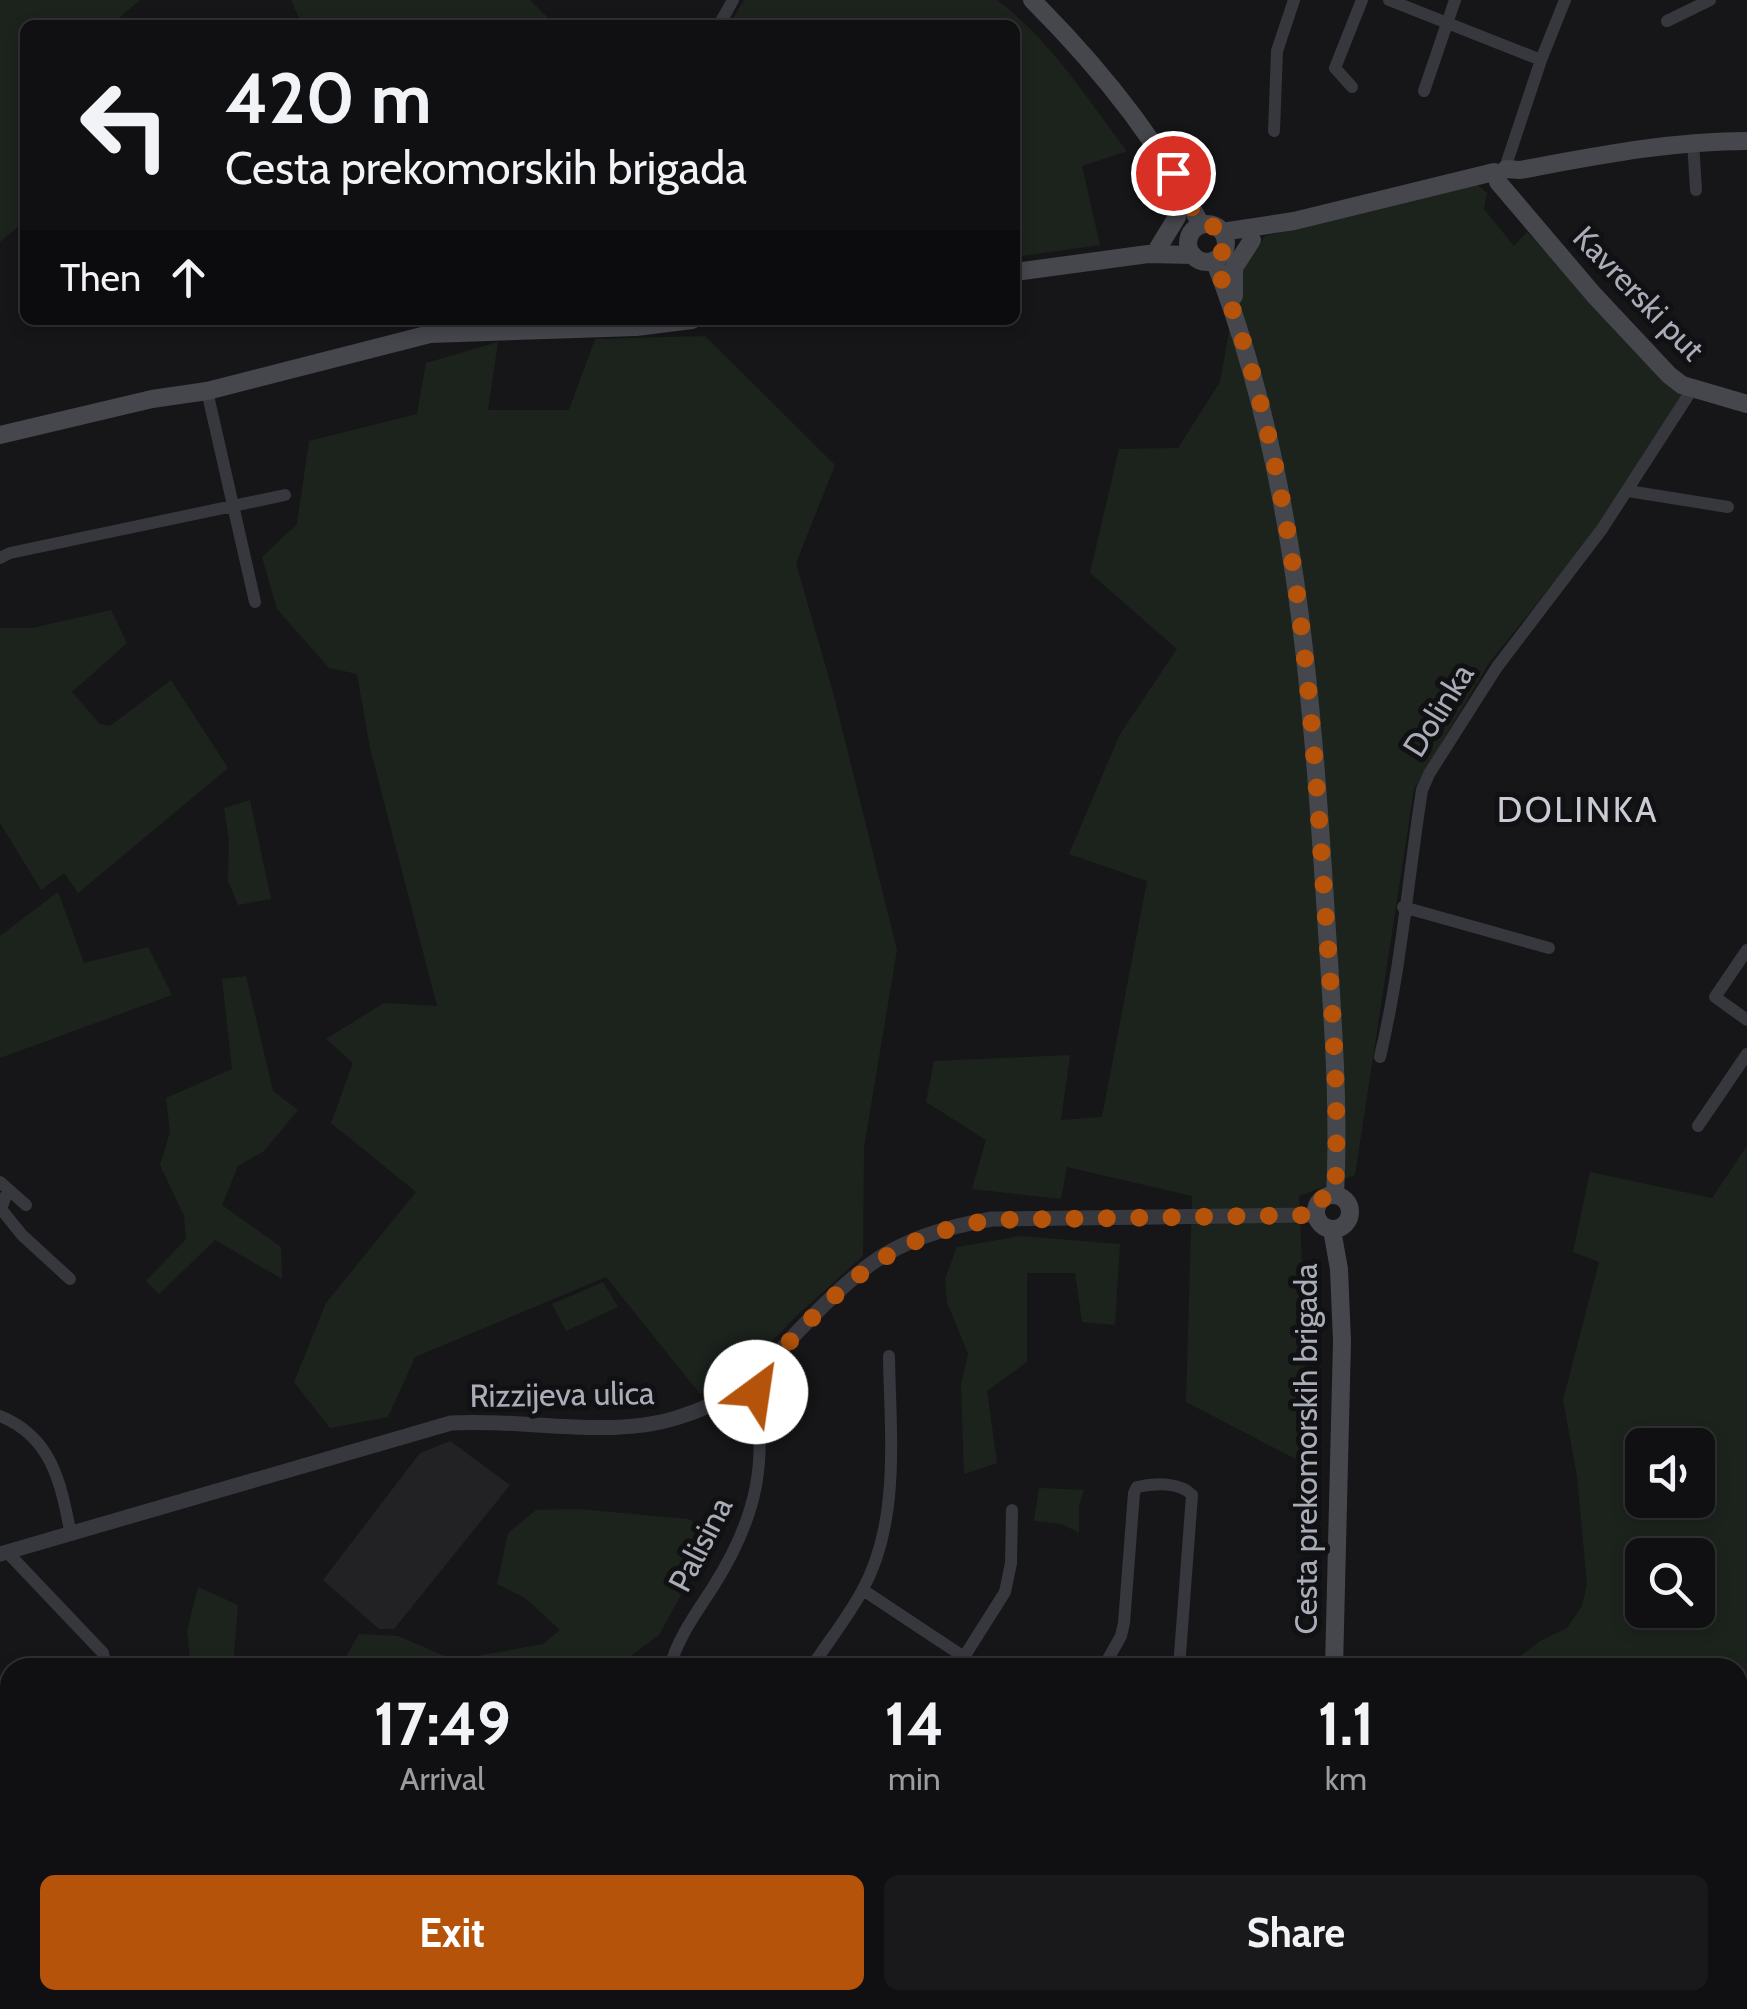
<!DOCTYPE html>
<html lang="en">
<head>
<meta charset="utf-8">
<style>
  :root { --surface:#101012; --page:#19191b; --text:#f1f3f6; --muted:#9c9d9f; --line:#303032; --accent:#b45309 }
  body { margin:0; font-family:Cabin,sans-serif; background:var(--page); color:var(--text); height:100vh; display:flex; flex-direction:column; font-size:38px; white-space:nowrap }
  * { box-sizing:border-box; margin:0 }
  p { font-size:32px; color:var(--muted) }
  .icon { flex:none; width:55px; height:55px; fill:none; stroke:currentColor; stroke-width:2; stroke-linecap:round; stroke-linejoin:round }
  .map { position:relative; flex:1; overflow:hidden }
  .sheet { position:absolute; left:0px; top:1658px; width:1748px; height:352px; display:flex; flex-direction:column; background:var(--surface); border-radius:30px 30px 0 0; box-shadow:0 5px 15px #0003,0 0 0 2px var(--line) }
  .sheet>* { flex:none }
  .top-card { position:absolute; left:20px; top:20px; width:1000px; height:305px; border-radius:15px; box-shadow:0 5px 15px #0003,0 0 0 2px var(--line); background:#101012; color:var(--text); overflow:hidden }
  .fabs { position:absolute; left:1625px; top:1428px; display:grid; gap:20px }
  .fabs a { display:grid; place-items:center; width:90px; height:90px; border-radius:15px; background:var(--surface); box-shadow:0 5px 15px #0003,0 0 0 2px var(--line); font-size:50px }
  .pin { position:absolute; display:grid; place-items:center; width:85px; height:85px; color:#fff; margin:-42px; border:5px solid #fff; border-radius:50%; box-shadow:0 2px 10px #0007 }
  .me { position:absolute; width:110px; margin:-55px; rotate:31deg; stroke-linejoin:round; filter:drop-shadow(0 0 8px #0008) }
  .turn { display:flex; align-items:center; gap:35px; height:210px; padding:0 40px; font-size:45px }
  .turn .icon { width:130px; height:130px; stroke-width:2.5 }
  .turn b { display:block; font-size:70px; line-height:85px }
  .then { display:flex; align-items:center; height:95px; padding:0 40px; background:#0003; gap:20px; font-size:38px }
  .eta { display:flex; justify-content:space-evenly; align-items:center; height:170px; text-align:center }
  .eta b { font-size:60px; font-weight:700; line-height:70px }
  .primary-button { display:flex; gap:20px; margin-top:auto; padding:20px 40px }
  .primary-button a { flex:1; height:115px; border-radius:15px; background:var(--accent); color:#fff; font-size:40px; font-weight:700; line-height:115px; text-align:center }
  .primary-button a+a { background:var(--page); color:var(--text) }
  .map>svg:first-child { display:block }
</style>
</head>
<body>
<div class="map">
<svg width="1747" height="2009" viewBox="0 0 1747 2009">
  <rect width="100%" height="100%" fill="#161618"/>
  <path fill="#222225" d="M450,1441L510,1485L394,1629H379L323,1580L420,1453Z"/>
  <path fill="#1c231d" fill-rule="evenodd" d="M0,0H140L111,25H25V221L0,242Z
    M291,0H530L555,25H302Z
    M744,0H997C1050,39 1087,99 1127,151L1082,166L1100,245L1015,257V25H734L732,20Z
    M1478,185L1487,193L1484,209L1514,246L1527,232L1683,396L1592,535L1489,663L1414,789L1355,1175L1299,1196L1311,1467L1186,1402L1192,1196L1067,1167L1061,1199L972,1189L986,1140L926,1102L934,1061L1070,1055L1061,1120L1102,1117L1147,881L1069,854L1120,734L1177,649L1090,573L1119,449L1178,448L1220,382L1239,276L1265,236Z
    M705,336L835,465L796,563L833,692L897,950L864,1147L863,1256L793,1319L749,1366L700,1394L606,1277L415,1357L388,1417L330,1428L294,1382L326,1303L416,1192L331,1123L353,1063L326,1039L384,1003L437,1006L370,748L357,674L329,668L277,609L262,557L297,524L309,441L417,414L426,363L498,342L488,410H569L595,339Z
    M111,610L127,643L72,692L100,724L110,726L171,680L228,768L78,893L64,873L41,890L0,823V628H32Z
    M250,800L271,899L238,905L228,881L229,840L224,808Z
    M58,892L84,963L148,947L172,995L0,1058V936Z
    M246,976L273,1091L298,1110L264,1151L238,1166L222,1205L281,1247L282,1279L215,1240L159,1294L146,1281L186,1239L184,1216L160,1165L170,1132L166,1098L232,1069L222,979Z
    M1747,1146V2009H1509L1492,2000H1738V1668L1506,1667L1540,1641L1567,1628L1582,1606L1587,1584L1577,1476L1563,1400L1599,1262L1573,1252L1590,1172L1712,1198ZM1642,1445H1698V1500H1642ZM1642,1555H1698V1610H1642Z
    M1021,1236L1120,1244L1115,1325L1082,1322L1075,1273H1027V1362L987,1391L997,1463L964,1474L961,1385L968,1354L947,1302L945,1279L957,1247Z
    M603,1282L618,1307L566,1331L552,1304Z
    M1039,1488L1084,1490L1079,1505V1533L1062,1524L1034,1521Z
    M578,1509L688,1519L715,1532L659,1635L622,1662L586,1668L340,1667L359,1634L398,1636L454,1660L543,1644L560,1630L525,1598L497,1584L508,1533L536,1510Z
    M198,1587L238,1605L233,1667H191L187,1631Z"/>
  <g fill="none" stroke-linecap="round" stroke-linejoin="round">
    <path stroke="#37383d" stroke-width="12" d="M1389,0L1541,60
      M1667,21L1710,0
      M719,25L733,0
      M1352,87L1335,68L1362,0
      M1424,91L1455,0
      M1274,131L1277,51L1294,0
      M1693,142L1696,190
      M1505,168L1541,60L1565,0
      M207,391L255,602
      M1628,491L1728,507
      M0,558L10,553L285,495
      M1403,907L1549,948
      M1747,950L1715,997L1747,1020
      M1380,1057C1401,969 1408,879 1422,790L1429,774L1497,667L1602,529L1693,388
      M1698,1126L1747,1054
      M0,1182L26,1205
      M8,1190L1,1209L22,1235L70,1279
      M0,1416C53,1437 61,1485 71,1535
      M7,1552L103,1653L106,1668
      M863,1590L964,1657
      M670,1668C676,1640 697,1612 713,1587C758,1516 768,1461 754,1380
      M811,1668C828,1642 848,1617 862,1591C901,1521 890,1432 889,1356
      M957,1668L1005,1592L1011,1563L1012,1510
      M1103,1668L1121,1636L1124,1623L1134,1493L1137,1487C1155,1483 1180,1482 1192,1495L1179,1668
      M458,2000L464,2009
      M622,2000L627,2009
      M753,2000L758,2009
      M1080,2000V2009
      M1485,2000L1500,2009
      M868,2009L876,2000
      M999,2009V2000
      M1203,2009V2000"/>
    <path stroke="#37383d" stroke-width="15" d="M0,1554L451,1423C527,1418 614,1441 685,1415C707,1408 734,1394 753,1380C766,1370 778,1354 789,1341C814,1314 842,1285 872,1263C907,1238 950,1226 992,1219L1316,1215"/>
    <path stroke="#45474d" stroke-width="18" d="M1032,0C1099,67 1159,140 1201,225
      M1506,169L1520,170C1596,156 1670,141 1747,141
      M1498,182L1594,295L1669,375L1682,385L1747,404
      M1188 243a19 19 0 1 1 38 0a19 19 0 1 1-38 0Z
      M1222,232L1294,221L1494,172
      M1158,248L1177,217L1176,184
      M1214,260C1294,463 1311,684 1325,900C1331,998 1340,1097 1335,1195
      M1015,272L1148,254L1193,255
      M1234,296V268L1252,240
      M0,435L152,399L207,391L430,334L636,327L692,320
      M1316 1212a17 17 0 1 1 34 0a17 17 0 1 1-34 0Z
      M1332,1230L1339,1269L1342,1341L1334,1668
      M1324,2009V2000"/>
  </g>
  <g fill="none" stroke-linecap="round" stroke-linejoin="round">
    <path stroke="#b45309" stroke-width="18" stroke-dasharray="0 32.4" d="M756,1392L754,1380C830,1299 876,1237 992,1220L1316,1215L1322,1199L1335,1195C1340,1094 1331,993 1324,892C1310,679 1294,460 1214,260L1224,250L1225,238L1217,227L1201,225L1173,173"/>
  </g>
  <g text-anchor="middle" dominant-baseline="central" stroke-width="10" stroke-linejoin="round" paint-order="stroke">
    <g font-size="32" fill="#a8adb8" stroke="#111113">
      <text transform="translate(1639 293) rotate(46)">Kavrerski put</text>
      <text transform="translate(1438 710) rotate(-58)">Dolinka</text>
      <text transform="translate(562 1394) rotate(-1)">Rizzijeva ulica</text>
      <text transform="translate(1305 1449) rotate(-90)">Cesta prekomorskih brigada</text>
      <text transform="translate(700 1544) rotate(-63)">Palisina</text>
    </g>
    <g font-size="35" letter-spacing="2.5" fill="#c9ccd4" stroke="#111113">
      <text x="1578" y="809">DOLINKA</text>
    </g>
  </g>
</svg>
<div class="fabs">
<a><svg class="icon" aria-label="sound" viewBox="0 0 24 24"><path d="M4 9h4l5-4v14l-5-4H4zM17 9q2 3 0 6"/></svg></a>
<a><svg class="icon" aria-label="search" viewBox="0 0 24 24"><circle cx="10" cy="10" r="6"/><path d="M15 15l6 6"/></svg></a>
</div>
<div class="pin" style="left:1173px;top:173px;background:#d93025"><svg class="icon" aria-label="arrive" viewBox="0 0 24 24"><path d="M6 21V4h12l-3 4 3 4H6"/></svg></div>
<svg class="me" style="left:756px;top:1392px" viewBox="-20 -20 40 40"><circle r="19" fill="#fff"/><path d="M0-13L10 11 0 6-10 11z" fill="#b45309"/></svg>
<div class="top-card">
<div class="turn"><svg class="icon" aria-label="left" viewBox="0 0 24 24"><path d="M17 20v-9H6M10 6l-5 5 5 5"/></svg><div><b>420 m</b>Cesta prekomorskih brigada</div></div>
<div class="then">Then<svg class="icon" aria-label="ahead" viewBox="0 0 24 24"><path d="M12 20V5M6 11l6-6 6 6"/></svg></div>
</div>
<section class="sheet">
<div class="eta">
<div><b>17:49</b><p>Arrival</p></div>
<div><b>14</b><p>min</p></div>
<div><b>1.1</b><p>km</p></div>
</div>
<div class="primary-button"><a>Exit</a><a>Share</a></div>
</section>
</div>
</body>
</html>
